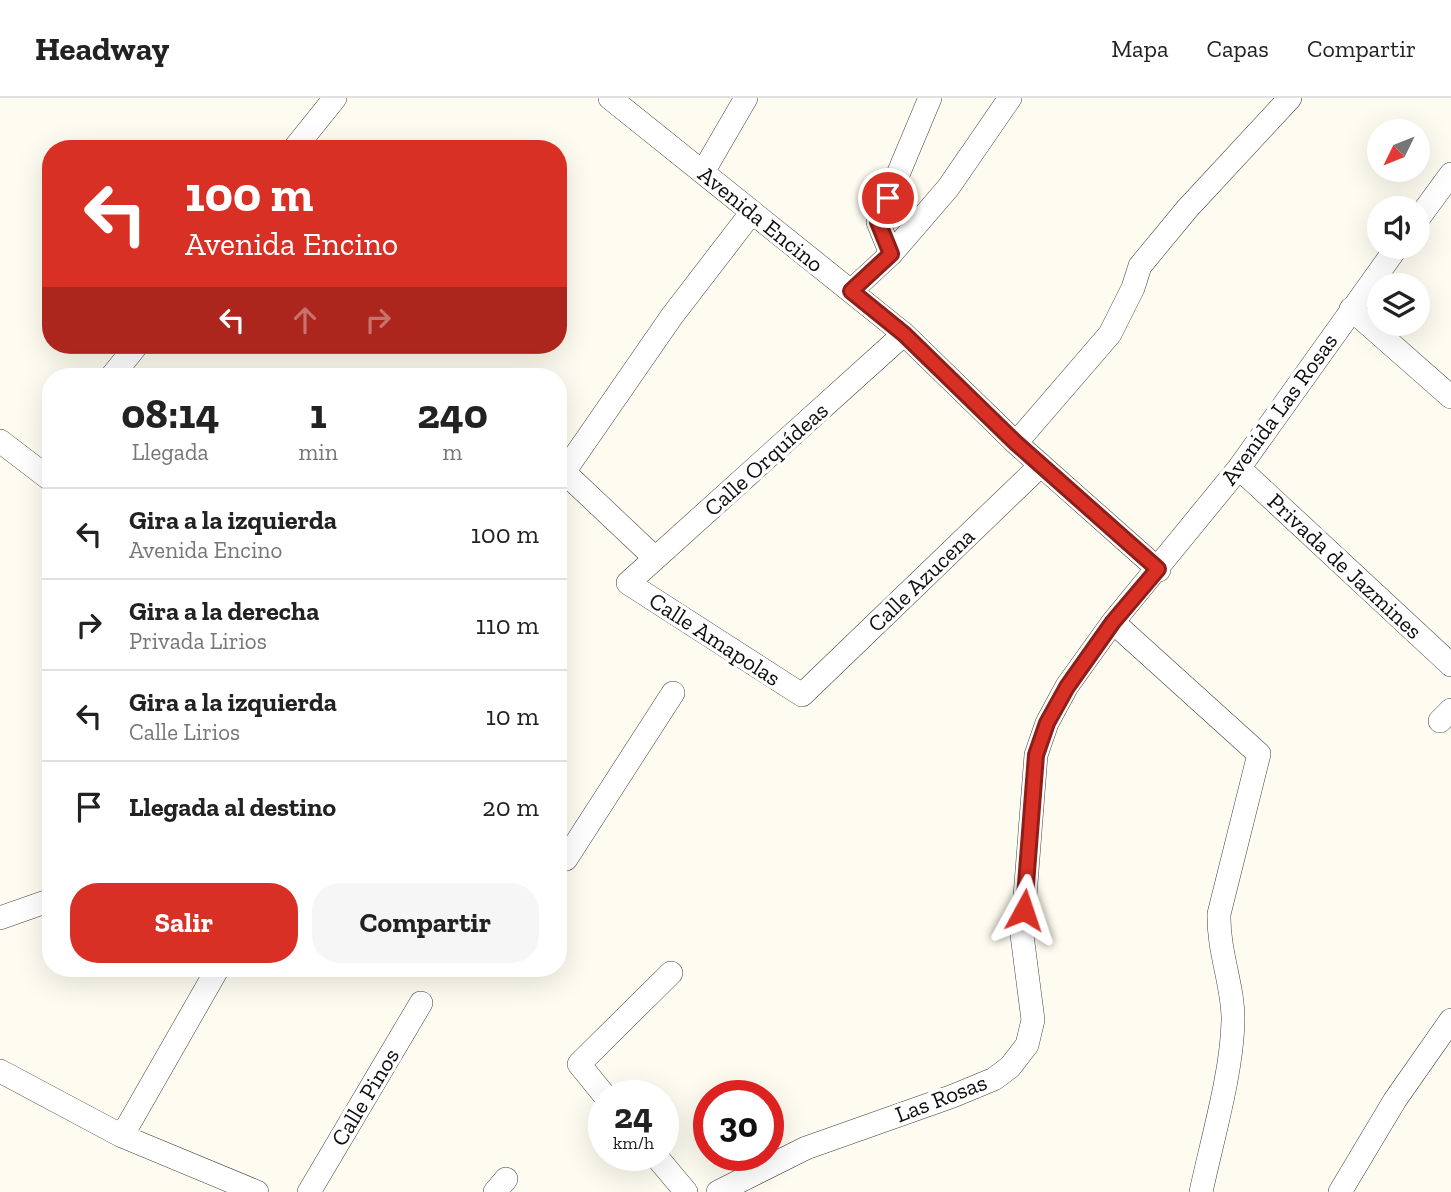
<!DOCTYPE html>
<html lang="es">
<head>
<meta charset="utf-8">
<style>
  :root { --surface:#fff; --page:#f6f6f6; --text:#222; --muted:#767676; --line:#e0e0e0; --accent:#d93025 }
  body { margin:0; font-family:"Zilla Slab",serif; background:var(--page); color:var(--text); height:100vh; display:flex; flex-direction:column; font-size:26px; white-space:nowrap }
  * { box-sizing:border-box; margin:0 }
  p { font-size:23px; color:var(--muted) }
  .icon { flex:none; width:38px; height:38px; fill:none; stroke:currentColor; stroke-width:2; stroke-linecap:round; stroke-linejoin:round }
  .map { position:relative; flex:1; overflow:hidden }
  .details { position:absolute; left:42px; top:270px; width:525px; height:609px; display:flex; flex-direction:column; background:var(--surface); border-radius:28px; box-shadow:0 7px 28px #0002 }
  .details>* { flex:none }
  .guide { position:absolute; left:42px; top:42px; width:525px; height:214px; border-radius:28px; box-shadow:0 7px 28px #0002; background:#d93025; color:#fff; overflow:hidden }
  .needle { width:46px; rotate:227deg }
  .tools { position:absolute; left:1367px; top:21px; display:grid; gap:14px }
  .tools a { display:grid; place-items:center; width:63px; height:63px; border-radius:50%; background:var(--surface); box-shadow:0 7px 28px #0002; font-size:35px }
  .speed { position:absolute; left:588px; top:982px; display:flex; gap:14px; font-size:35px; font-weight:700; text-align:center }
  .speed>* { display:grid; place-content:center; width:91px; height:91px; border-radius:50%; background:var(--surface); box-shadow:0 7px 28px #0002; line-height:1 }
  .speed small { font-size:18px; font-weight:400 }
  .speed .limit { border:10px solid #d22; background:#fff; color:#111 }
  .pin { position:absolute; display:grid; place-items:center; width:60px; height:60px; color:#fff; margin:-30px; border:4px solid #fff; border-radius:50%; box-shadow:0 2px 7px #0007 }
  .me { position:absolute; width:77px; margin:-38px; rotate:5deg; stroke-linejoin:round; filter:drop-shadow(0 0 5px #0008) }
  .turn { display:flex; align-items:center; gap:24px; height:147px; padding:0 28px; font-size:32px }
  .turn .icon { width:91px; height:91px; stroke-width:2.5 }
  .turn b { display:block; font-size:49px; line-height:60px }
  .lanes { display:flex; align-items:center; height:66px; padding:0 28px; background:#0003; justify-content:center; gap:35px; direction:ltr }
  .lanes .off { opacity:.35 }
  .eta { display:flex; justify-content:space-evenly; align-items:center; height:119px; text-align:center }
  .eta b { font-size:42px; font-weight:700; line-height:49px }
  .button { display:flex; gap:14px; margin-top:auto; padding:14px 28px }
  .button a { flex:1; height:80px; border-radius:28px; background:var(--accent); color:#fff; font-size:28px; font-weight:700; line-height:80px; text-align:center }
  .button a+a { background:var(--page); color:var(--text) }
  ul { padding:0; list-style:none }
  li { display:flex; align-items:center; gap:21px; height:91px; padding:0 28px; border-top:2px solid var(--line) }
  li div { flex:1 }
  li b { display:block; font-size:26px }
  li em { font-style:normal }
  header { display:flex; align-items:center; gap:42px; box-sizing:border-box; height:98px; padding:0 35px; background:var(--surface); border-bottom:2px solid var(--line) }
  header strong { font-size:33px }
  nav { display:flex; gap:38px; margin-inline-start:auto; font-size:24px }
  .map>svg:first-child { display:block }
</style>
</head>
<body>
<header>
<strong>Headway</strong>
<nav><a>Mapa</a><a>Capas</a><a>Compartir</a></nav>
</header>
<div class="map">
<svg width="1451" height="1094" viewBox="0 0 1451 1094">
  <rect width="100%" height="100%" fill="#fefcf0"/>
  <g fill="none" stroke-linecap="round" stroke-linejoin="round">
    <defs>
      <path id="street" d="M610,0L904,236L1016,345L1159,472
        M294,51L335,0
        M703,74L746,0
        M1418,121L1451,76
        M891,156L878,124L930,0
        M851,193L891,156L948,90L1010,0
        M1351,211L1451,299
        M904,236L628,485L802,597L1041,367
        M112,278L137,247
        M0,343L51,382
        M1016,345L1110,236L1133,190L1140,168L1187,111L1290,0
        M1239,370L1451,567
        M655,460L564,374L672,218L752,114
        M1113,524L1259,656L1219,816C1218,854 1234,890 1233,923C1232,975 1212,1042 1201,1094
        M1440,623L1451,612
        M558,763L566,761L673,595
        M0,820L51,802
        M0,973L122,1038L257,1094
        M605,998L579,966L671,875
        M122,1038L218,870
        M655,1057L686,1094
        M309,1094L421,905
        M495,1094L506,1081
        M718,1094L806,1050L953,998L994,981L1010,969L1027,947L1033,922L1022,837L1036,657L1047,625L1067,588L1113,524L1239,370L1397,149
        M1340,1094L1395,1002L1451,922"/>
    </defs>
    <use href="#street" stroke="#414141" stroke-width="24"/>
    <use href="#street" stroke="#fff" stroke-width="23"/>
  </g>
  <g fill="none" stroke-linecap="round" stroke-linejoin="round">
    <defs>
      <path id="route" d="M888,100L878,124L891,156L851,193L904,236L1016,345L1158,471L1113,524L1067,589L1047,625L1036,657L1024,812"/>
    </defs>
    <use href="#route" stroke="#8d1f18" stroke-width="18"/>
    <use href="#route" stroke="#d93025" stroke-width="12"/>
  </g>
  <g text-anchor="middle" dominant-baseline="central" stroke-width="7" stroke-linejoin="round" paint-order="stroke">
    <g font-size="23" fill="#0e0e0e" stroke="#fff">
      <text transform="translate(761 121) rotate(39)">Avenida Encino</text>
      <text transform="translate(1279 311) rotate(-54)">Avenida Las Rosas</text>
      <text transform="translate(766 361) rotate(-42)">Calle Orquídeas</text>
      <text transform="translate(1345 468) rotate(43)">Privada de Jazmines</text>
      <text transform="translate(921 482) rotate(-44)">Calle Azucena</text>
      <text transform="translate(715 541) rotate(33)">Calle Amapolas</text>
      <text transform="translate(365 999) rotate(-59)">Calle Pinos</text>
      <text transform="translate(941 1000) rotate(-21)">Las Rosas</text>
    </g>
  </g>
</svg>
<div class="tools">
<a><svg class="needle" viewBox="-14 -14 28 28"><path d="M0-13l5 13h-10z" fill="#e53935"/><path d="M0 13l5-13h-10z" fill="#767676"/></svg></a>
<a><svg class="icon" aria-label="sound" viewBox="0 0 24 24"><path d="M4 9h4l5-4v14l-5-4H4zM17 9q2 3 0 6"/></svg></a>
<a><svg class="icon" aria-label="layers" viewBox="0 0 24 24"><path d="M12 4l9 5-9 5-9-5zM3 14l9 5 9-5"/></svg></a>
</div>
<div class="speed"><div>24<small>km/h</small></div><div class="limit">30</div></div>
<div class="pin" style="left:888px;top:100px;background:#d93025"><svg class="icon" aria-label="arrive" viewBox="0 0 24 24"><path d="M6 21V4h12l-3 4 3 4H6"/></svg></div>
<svg class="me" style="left:1024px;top:812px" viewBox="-20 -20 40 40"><path d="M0-17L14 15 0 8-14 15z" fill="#d93025" stroke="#fff" stroke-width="4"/></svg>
<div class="guide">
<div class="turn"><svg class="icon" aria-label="left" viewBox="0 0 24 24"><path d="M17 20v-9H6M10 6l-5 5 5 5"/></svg><div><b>100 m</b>Avenida Encino</div></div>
<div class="lanes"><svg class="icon" aria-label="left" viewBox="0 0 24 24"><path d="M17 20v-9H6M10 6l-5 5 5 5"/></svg><svg class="icon off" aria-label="ahead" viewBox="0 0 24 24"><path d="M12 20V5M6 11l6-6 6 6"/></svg><svg class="icon off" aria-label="right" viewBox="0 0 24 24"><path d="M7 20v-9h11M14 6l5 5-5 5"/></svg></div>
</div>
<section class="details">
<div class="eta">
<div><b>08:14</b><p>Llegada</p></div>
<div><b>1</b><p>min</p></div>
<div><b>240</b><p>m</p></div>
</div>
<ul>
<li><svg class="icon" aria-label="left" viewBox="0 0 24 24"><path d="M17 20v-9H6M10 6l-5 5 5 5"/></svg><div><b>Gira a la izquierda</b><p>Avenida Encino</p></div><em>100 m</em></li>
<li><svg class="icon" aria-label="right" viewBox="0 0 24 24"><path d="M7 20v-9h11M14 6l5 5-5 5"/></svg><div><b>Gira a la derecha</b><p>Privada Lirios</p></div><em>110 m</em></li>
<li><svg class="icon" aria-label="left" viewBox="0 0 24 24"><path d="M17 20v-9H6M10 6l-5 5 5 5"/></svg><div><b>Gira a la izquierda</b><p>Calle Lirios</p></div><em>10 m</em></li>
<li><svg class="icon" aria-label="arrive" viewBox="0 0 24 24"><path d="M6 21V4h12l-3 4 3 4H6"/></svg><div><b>Llegada al destino</b></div><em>20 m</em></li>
</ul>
<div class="button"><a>Salir</a><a>Compartir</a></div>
</section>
</div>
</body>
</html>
